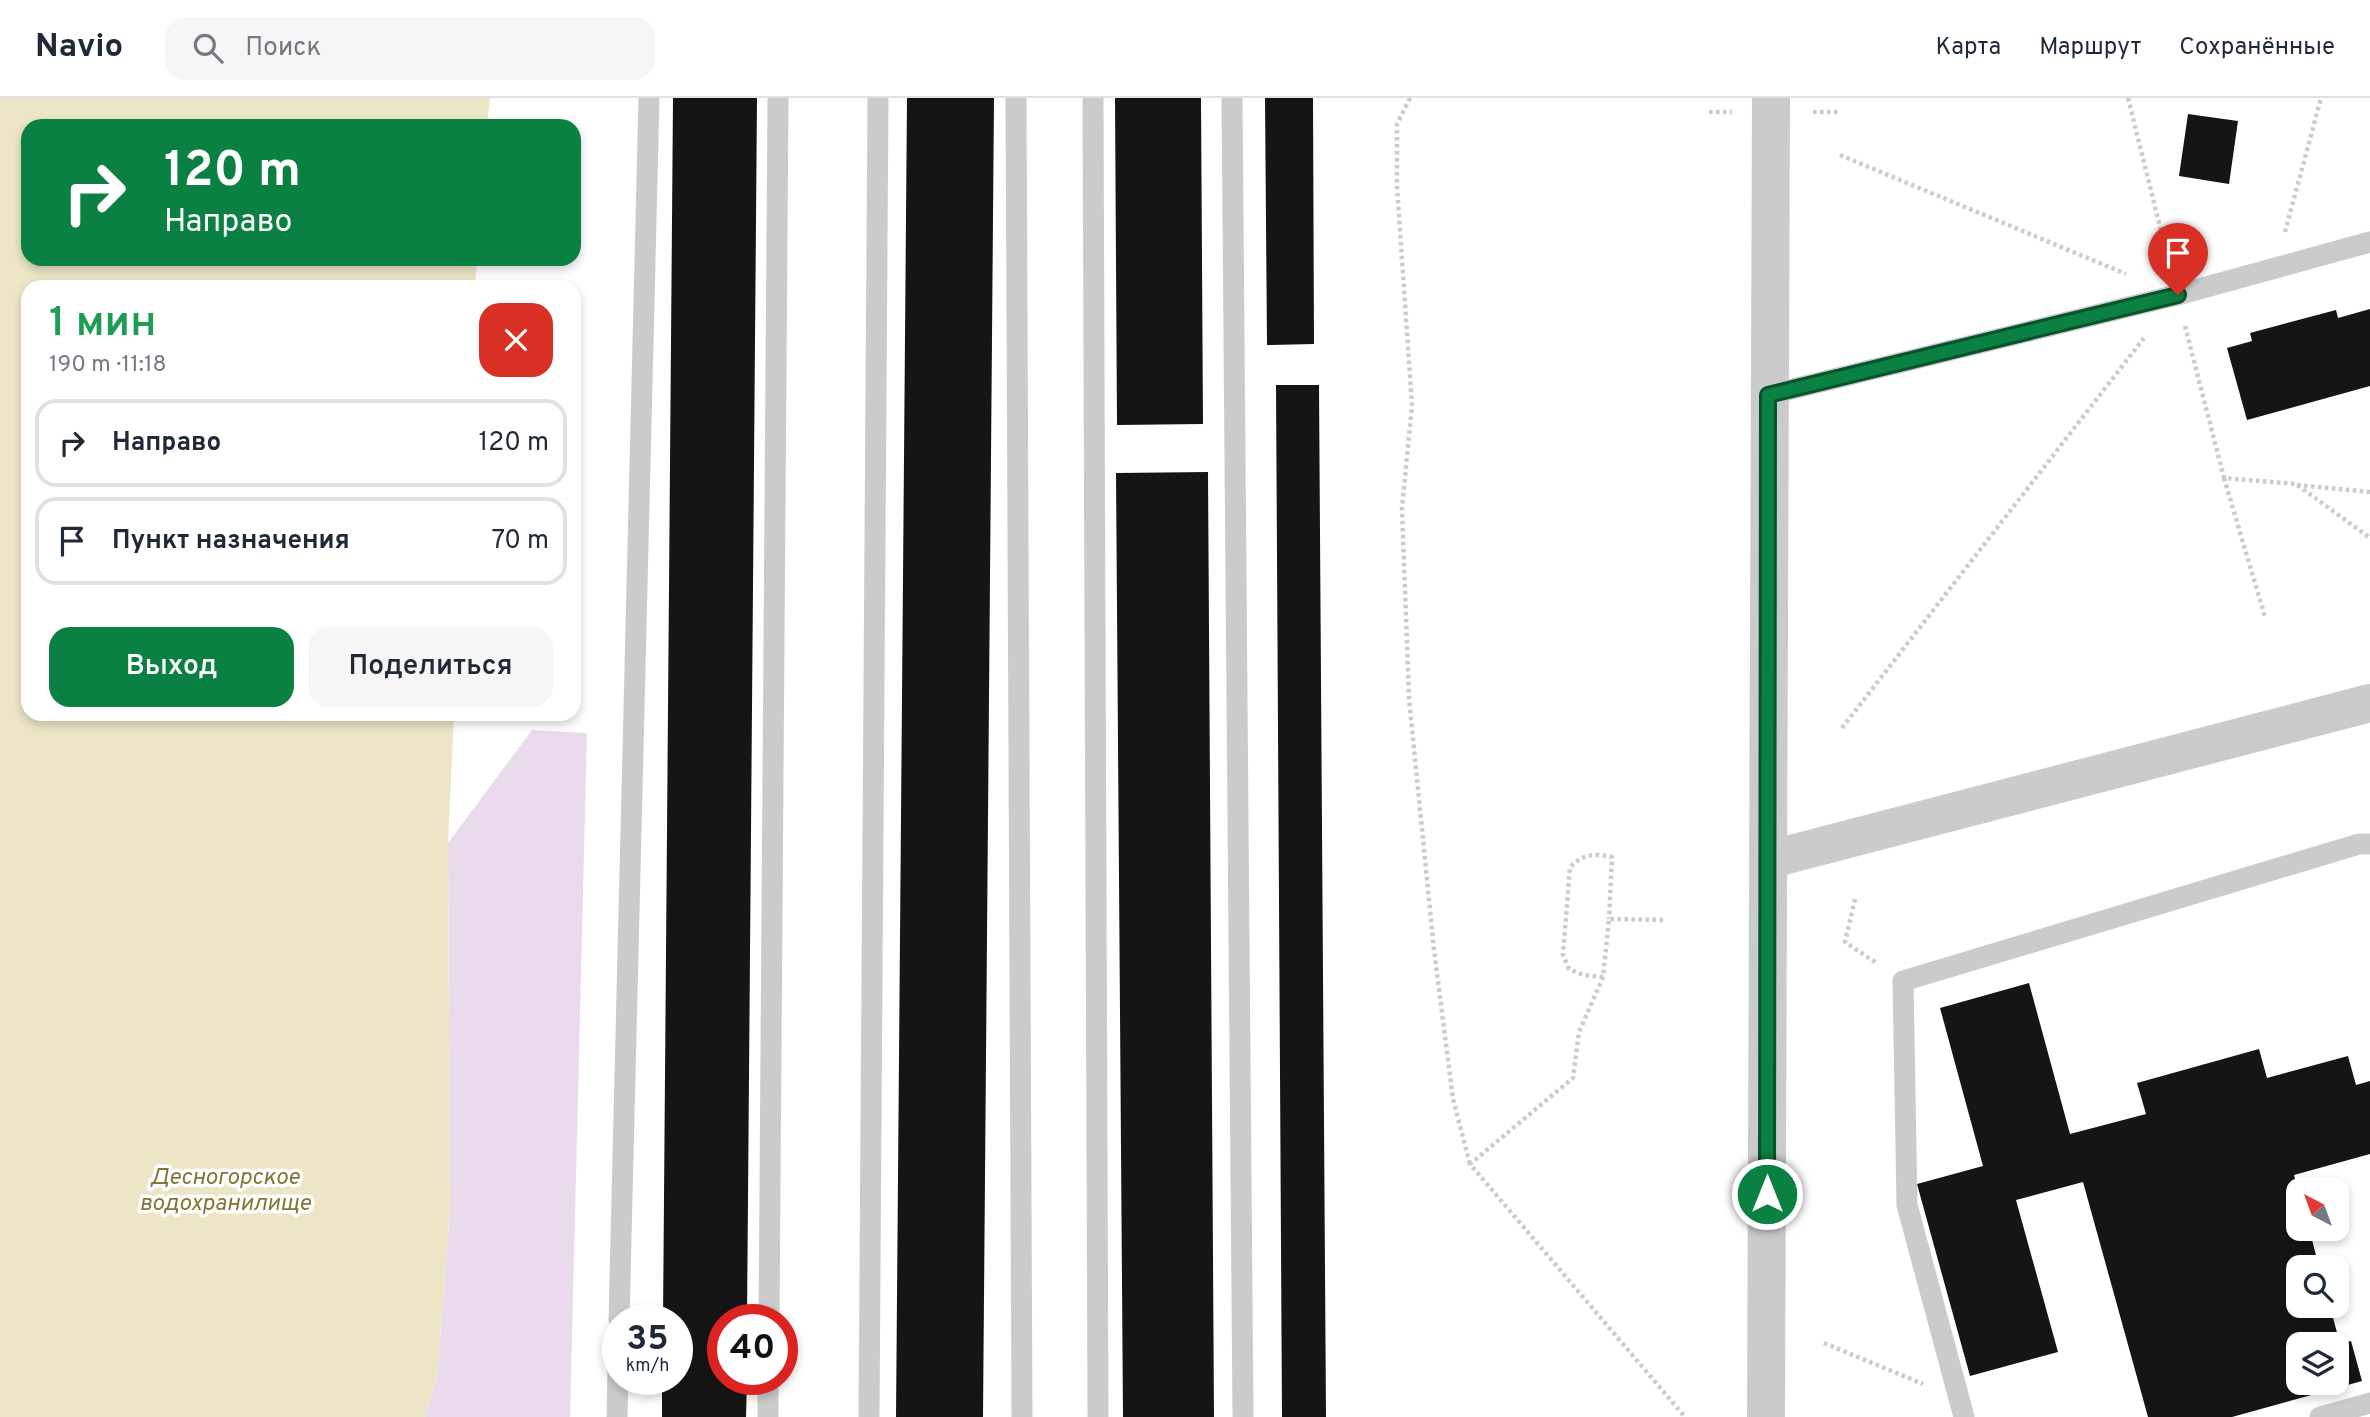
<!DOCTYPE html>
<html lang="ru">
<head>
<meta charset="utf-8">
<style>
  :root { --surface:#fff; --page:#f6f6f7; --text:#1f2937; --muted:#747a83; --line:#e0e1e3; --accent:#0b8043 }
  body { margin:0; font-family:Overpass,sans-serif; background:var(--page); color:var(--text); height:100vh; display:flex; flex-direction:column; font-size:26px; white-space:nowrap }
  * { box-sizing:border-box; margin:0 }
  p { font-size:23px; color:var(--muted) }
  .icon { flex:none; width:38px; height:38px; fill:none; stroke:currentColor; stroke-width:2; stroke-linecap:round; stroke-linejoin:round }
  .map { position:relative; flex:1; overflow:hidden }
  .side { position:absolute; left:21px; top:182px; width:560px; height:441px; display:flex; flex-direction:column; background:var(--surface); border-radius:21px; box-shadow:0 4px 10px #0003 }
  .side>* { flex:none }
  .banner { position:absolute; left:21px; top:21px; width:560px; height:147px; border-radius:21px; box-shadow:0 4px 10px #0003; background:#0b8043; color:#fff; overflow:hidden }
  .needle { width:46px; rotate:319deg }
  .buttons { position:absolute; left:2286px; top:1080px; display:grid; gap:14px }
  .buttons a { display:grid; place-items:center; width:63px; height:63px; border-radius:14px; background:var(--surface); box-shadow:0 4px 10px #0003; font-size:35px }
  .speed { position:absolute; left:602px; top:1206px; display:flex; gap:14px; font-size:35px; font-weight:700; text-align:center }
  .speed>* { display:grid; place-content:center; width:91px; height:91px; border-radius:50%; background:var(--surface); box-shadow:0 4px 10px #0003; line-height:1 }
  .speed small { font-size:18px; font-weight:400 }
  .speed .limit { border:10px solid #d22; background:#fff; color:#111 }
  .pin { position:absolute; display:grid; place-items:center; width:60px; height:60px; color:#fff; margin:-72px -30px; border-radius:50% 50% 50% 0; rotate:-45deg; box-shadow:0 0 7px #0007 }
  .pin .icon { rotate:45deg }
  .me { position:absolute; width:77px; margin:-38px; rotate:0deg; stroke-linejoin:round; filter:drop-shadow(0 0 5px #0008) }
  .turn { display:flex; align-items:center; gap:24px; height:147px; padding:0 28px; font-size:32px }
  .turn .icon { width:91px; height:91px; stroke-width:2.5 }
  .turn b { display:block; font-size:49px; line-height:60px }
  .round { display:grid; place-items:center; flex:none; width:74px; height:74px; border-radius:21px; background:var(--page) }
  .head { display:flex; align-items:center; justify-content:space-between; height:119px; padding:0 28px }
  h1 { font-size:42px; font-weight:600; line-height:52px; color:#1e9e55 }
  .cta { display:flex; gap:14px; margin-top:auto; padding:14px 28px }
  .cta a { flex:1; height:80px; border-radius:21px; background:var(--accent); color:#fff; font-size:28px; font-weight:600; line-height:80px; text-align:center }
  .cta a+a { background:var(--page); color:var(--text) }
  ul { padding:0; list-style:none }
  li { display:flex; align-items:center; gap:21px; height:88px; margin:0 14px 10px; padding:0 14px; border:4px solid var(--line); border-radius:21px }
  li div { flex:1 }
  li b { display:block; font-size:26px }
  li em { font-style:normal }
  header { display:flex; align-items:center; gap:42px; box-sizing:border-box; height:98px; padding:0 35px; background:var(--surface); border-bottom:2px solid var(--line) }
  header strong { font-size:33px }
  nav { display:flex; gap:38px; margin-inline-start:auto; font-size:24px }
  .search { width:490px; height:63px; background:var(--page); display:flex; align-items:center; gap:18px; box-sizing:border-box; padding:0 24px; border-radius:21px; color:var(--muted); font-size:26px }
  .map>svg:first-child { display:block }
</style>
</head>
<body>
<header>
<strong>Navio</strong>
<div class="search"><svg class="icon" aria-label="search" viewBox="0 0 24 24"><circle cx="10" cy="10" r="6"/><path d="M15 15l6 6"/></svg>Поиск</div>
<nav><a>Карта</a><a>Маршрут</a><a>Сохранённые</a></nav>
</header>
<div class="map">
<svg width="2370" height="1319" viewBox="0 0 2370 1319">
  <rect width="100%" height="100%" fill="#fff"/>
  <path fill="#eadbec" d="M532,632L587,635L570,1319H425L437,1279L450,1110L448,745Z"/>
  <path fill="#ece5c6" d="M0,0H490L487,28H28V161H477L475,189H28V616H454L448,745L450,1110L437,1279L425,1319H0Z"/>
  <path fill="#151515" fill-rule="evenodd" d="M673,0H757L747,1222H723V1281H747L746,1319H662V1281H677V1222H663Z
    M907,0H994L983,1319H896Z
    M1115,0H1201L1203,326L1117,327Z
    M1265,0H1313L1314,246L1267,247Z
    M2188,16L2238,23L2229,86L2179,78Z
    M2370,211V288L2247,322L2227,250L2252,243L2250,235L2336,212L2338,220Z
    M1276,287H1319L1326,1319H1282Z
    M1208,374L1214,1319H1123L1116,375Z
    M2029,885L2070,1036L2146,1016L2137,985L2259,951L2267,980L2348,958L2356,987L2370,983V1056L2294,1077L2298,1092V1130H2309L2319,1169H2298V1208H2330L2340,1246L2351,1243L2362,1283L2232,1319H2148L2083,1084L2016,1102L2058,1254L1970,1278L1917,1086L1983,1068L1940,910ZM2298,1246H2336V1284H2298Z"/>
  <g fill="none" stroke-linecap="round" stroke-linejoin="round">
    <path stroke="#cbcbcb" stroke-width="4.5" stroke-dasharray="3.5 3.5" stroke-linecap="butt" d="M1410,0L1397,26V88L1412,308L1402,410L1409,600L1434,852L1453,1001L1470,1066
      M2128,0L2169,165
      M1709,14H1732
      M1813,14H1840
      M1840,57L2126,176
      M2285,134L2321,0
      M2185,228L2224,380L2296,386L2370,440
      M2224,380L2265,519
      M2297,387L2370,394
      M1842,630L2144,240
      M1855,801L1845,844L1878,866
      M1663,822L1609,821L1603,879L1579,934L1573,980L1470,1066L1685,1319
      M1603,879L1583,877L1569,871L1563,857L1570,769C1584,756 1593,755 1612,759L1609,821
      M1824,1245L1923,1286"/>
    <path stroke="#cbcbcb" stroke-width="21" d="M1016,0L1022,1319
      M1093,0L1098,1319
      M1232,0L1243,1319
      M1768,297L2177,197L2370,144
      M619,1222L649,0
      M769,1222L778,0
      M617,1319L618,1270
      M768,1319V1281
      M869,1319L878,0
      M1964,1319L1907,1107L1903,883L2359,746H2370
      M2320,1319L2370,1305"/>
    <path stroke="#cbcbcb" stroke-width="38" d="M1768,762L2370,605"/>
    <path stroke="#cbcbcb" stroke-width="38" d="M1766,1319L1771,0"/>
  </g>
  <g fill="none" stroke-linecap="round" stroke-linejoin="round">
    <defs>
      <path id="route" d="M1767,1096L1768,297L2178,197"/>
    </defs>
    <use href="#route" stroke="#07532c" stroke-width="18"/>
    <use href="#route" stroke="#0b8043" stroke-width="12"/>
  </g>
  <g text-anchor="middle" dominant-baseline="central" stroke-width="7" stroke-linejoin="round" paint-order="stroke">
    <g font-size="23" font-style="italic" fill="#857535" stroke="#fff">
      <text x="225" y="1080">Десногорское<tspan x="225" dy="26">водохранилище</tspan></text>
    </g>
  </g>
</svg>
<div class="buttons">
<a><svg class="needle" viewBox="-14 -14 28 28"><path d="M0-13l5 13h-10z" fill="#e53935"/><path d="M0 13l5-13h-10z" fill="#747a83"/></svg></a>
<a><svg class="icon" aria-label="search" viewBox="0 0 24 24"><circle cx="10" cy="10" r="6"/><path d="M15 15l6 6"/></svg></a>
<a><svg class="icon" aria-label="layers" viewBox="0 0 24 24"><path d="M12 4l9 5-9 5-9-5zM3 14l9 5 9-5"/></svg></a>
</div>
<div class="speed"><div>35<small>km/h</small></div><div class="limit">40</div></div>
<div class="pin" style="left:2178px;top:197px;background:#d93025"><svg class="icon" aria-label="arrive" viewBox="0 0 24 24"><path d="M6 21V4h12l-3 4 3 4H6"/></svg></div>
<svg class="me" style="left:1767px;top:1096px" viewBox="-20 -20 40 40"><circle r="17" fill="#0b8043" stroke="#fff" stroke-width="3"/><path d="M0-11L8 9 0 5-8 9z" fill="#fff"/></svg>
<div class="banner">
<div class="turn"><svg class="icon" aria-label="right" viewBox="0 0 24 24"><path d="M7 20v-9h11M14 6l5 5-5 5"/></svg><div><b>120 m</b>Направо</div></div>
</div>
<section class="side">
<div class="head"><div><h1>1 мин</h1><p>190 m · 11:18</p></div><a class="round" style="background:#d93025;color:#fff"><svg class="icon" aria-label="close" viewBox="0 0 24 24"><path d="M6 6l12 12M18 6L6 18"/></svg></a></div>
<ul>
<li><svg class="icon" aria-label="right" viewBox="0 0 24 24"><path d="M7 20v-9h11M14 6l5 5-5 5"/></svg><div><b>Направо</b></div><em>120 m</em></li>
<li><svg class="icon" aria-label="arrive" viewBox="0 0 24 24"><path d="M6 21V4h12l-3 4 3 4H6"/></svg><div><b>Пункт назначения</b></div><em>70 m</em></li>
</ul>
<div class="cta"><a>Выход</a><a>Поделиться</a></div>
</section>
</div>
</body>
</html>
